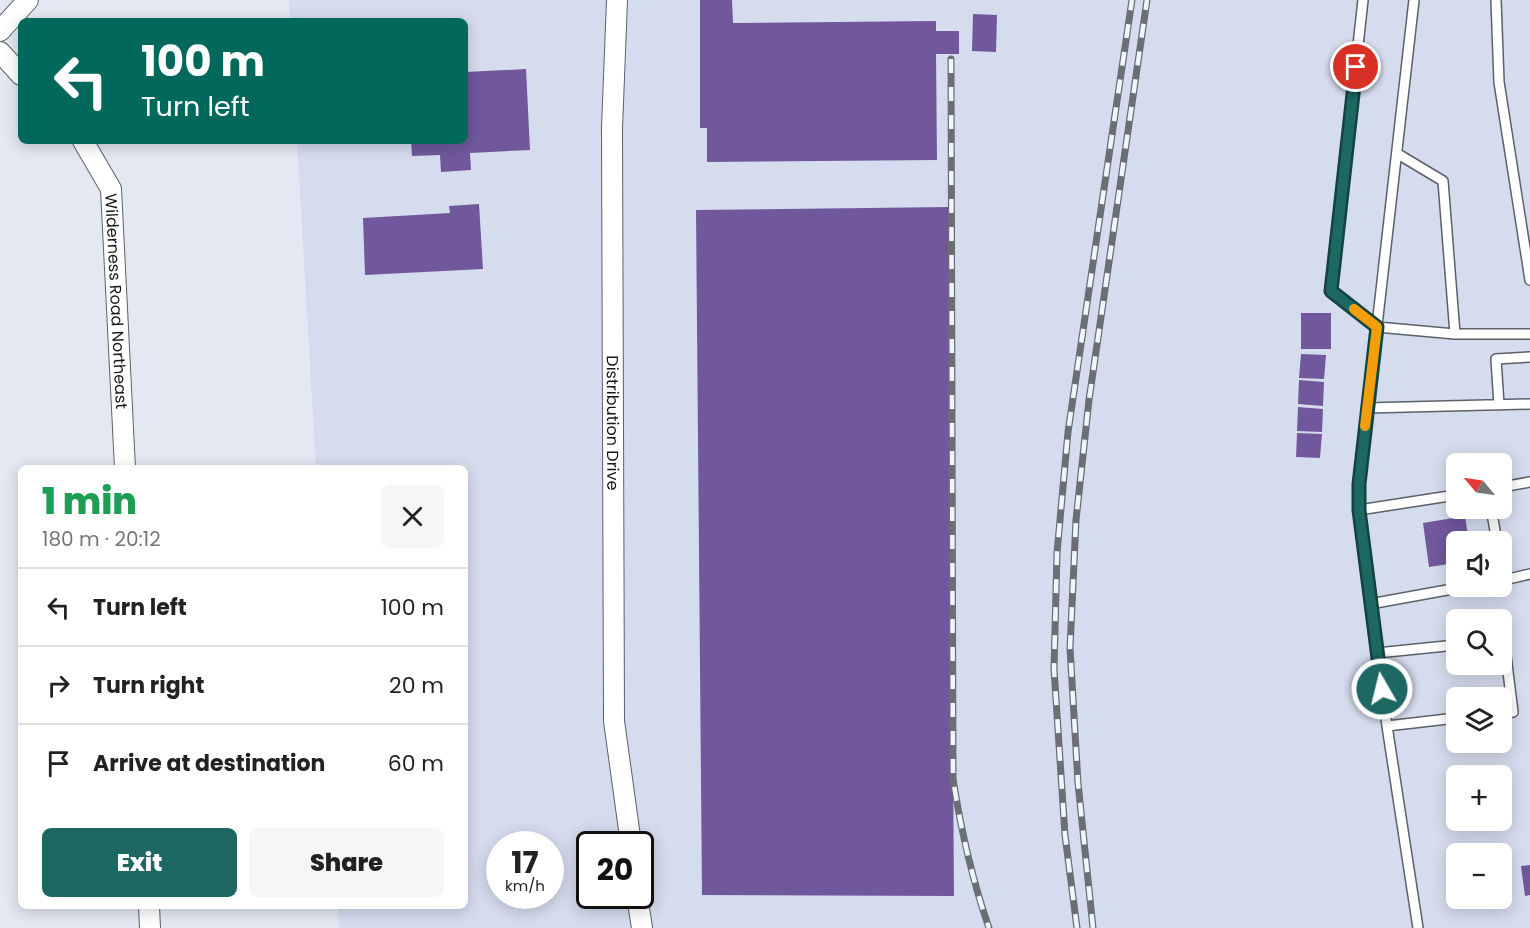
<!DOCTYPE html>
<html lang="en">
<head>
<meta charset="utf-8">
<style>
  :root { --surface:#fff; --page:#f6f6f6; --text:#222; --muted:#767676; --line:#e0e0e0; --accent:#1d6863 }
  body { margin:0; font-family:Poppins,sans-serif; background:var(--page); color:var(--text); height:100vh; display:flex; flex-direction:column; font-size:22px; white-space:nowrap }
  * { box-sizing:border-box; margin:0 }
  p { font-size:20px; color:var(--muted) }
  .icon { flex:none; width:33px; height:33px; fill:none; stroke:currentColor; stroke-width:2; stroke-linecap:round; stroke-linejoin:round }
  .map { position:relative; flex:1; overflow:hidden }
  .panel { position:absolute; left:18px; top:465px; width:450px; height:444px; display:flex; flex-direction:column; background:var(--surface); border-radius:9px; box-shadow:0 3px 15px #0003 }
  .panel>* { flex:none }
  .banner { position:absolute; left:18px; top:18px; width:450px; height:126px; border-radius:9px; box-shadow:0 3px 15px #0003; background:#00695c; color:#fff; overflow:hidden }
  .needle { width:39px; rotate:299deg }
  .tools { position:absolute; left:1446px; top:453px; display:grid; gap:12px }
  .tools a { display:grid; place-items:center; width:66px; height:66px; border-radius:9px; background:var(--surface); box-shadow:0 3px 15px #0003; font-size:30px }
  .speed { position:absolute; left:486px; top:831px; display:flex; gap:12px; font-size:30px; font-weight:700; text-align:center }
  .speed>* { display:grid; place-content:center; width:78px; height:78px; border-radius:50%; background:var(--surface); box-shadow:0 3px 15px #0003; line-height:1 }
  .speed small { font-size:15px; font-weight:400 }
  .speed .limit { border:3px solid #111; border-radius:9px; background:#fff; color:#111 }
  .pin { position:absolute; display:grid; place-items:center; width:51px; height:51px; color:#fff; margin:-26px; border:3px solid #fff; border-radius:50%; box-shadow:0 2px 6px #0007 }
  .me { position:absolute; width:66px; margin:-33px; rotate:352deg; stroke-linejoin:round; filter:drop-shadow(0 0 4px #0008) }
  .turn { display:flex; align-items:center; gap:21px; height:126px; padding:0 24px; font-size:27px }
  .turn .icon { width:78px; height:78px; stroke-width:2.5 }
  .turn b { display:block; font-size:42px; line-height:51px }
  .round { display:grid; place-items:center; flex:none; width:63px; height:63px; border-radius:9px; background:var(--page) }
  .summary { display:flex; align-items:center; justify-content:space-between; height:102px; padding:0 24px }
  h1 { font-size:36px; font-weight:800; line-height:45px; color:#1e9e55 }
  .button { display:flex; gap:12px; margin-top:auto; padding:12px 24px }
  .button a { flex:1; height:69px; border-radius:9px; background:var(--accent); color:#fff; font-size:24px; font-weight:800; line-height:69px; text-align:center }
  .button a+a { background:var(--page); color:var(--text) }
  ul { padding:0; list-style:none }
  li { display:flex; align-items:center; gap:18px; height:78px; padding:0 24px; border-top:2px solid var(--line) }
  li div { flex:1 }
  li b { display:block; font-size:22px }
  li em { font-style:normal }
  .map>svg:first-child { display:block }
</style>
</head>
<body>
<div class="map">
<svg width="1530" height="928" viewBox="0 0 1530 928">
  <rect width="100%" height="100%" fill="#e3e8f2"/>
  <path fill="#d5dced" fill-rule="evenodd" d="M289,0H1530V928H339L338,906H465V468H316L297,141H465V21H290ZM1456,464H1502V508H1456ZM1456,542H1502V586H1456ZM1456,620H1502V664H1456ZM1456,698H1502V742H1456ZM1456,776H1502V820H1456ZM500,844H550V896H500ZM590,844H640V896H590ZM1456,854H1502V898H1456Z"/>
  <path fill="#71589d" d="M700,0H732L733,23L936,21V31H959V54H936L937,160L707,162V128H700Z
    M973,14L997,15L996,52L972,51Z
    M526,69L530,150L470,153L471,170L441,172L440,155L412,156L411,141H465V72Z
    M479,204L483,269L365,275L363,218L450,213L449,206Z
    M949,207L954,896L702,895L696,210Z
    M1301,313H1331V349H1301Z
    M1301,354L1326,355L1324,379L1299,378Z
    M1299,380L1324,382L1323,406L1298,404Z
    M1298,407L1323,409L1322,432L1297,431Z
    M1297,433L1322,434L1320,458L1296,457Z
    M1465,516L1469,542H1456V563L1429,567L1423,523Z
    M1530,865V895L1525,896L1521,866Z"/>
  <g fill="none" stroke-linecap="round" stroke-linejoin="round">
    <defs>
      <path id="lane" d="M1363,0L1331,291L1377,327L1455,334
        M1496,0L1499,82L1530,280
        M1398,154L1443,181L1455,334H1530
        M1499,405L1496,359L1530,357
        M1367,408L1530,404
        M1502,487L1530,482
        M1491,508L1497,542
        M1359,510V484L1414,0
        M1502,567L1504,580L1530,574
        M1370,604L1469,586
        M1502,640H1504L1513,712L1502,714
        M1377,653L1456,645
        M1387,726L1456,718
        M1418,928L1387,726L1359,510L1456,495"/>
      <g id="street">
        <path id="s1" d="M617,0L612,128L614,721L631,844"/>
        <path d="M0,31L28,0"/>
        <path d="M0,52L21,75"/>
        <path id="s2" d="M83,141L111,189L125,468"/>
        <path d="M637,896L642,928"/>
        <path d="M149,906L150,928"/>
      </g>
    </defs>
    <use href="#lane" stroke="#5c6069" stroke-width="12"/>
    <use href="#street" stroke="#5c6069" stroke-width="22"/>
    <use href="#lane" stroke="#fff" stroke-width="9"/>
    <use href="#street" stroke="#fff" stroke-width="20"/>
    <defs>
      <path id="rail" d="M951,59L953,779C961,830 972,879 989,928
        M1077,928L1065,835L1054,669L1057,553L1068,432L1132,0
        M1093,928L1078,783L1070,648L1076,520L1089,400L1147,0"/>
    </defs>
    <use href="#rail" stroke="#6b6e74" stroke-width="7"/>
    <use href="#rail" stroke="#f1f5fe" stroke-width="4.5" stroke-dasharray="14" stroke-linecap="butt"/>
  </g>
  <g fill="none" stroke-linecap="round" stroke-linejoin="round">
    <defs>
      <path id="route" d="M1356,67L1331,291L1377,327L1359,484V510L1382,689"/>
    </defs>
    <use href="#route" stroke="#134440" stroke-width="15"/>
    <use href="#route" stroke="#1d6863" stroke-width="10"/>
    <path stroke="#f59e0b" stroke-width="10" d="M1354,309L1377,327L1365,426"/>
  </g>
  <g text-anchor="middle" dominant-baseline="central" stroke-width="4.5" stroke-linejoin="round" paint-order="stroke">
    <g font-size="16" fill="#141619" stroke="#f1f5fe">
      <text stroke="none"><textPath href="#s2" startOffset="168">Wilderness Road Northeast</textPath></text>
      <text stroke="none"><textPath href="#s1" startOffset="423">Distribution Drive</textPath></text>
    </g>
  </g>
</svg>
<div class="tools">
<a><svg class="needle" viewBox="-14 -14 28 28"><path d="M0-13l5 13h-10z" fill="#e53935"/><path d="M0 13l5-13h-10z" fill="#767676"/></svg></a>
<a><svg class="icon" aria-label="sound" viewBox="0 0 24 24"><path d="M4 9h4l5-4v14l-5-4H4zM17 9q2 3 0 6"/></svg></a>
<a><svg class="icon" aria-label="search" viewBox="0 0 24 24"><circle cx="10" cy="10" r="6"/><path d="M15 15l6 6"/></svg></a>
<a><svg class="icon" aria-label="layers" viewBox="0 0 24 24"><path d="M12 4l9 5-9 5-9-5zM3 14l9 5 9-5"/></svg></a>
<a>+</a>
<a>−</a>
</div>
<div class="speed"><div>17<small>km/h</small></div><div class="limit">20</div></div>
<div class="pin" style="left:1356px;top:67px;background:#d93025"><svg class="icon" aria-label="arrive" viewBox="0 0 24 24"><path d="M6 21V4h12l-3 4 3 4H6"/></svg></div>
<svg class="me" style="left:1382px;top:689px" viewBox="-20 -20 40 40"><circle r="17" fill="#1d6863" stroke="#fff" stroke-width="3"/><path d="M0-11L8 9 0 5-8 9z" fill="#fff"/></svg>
<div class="banner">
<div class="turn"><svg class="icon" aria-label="left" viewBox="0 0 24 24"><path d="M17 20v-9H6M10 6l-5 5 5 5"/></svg><div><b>100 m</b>Turn left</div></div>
</div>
<section class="panel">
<div class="summary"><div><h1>1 min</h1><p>180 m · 20:12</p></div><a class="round"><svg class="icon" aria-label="close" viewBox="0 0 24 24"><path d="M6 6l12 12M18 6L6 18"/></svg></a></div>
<ul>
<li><svg class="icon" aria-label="left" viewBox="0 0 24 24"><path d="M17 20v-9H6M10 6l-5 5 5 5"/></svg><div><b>Turn left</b></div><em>100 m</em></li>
<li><svg class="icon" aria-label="right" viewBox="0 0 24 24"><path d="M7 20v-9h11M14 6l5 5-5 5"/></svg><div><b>Turn right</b></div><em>20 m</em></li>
<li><svg class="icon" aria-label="arrive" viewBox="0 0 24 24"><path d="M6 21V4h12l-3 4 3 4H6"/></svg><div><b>Arrive at destination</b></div><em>60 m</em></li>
</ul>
<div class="button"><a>Exit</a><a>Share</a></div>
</section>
</div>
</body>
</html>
